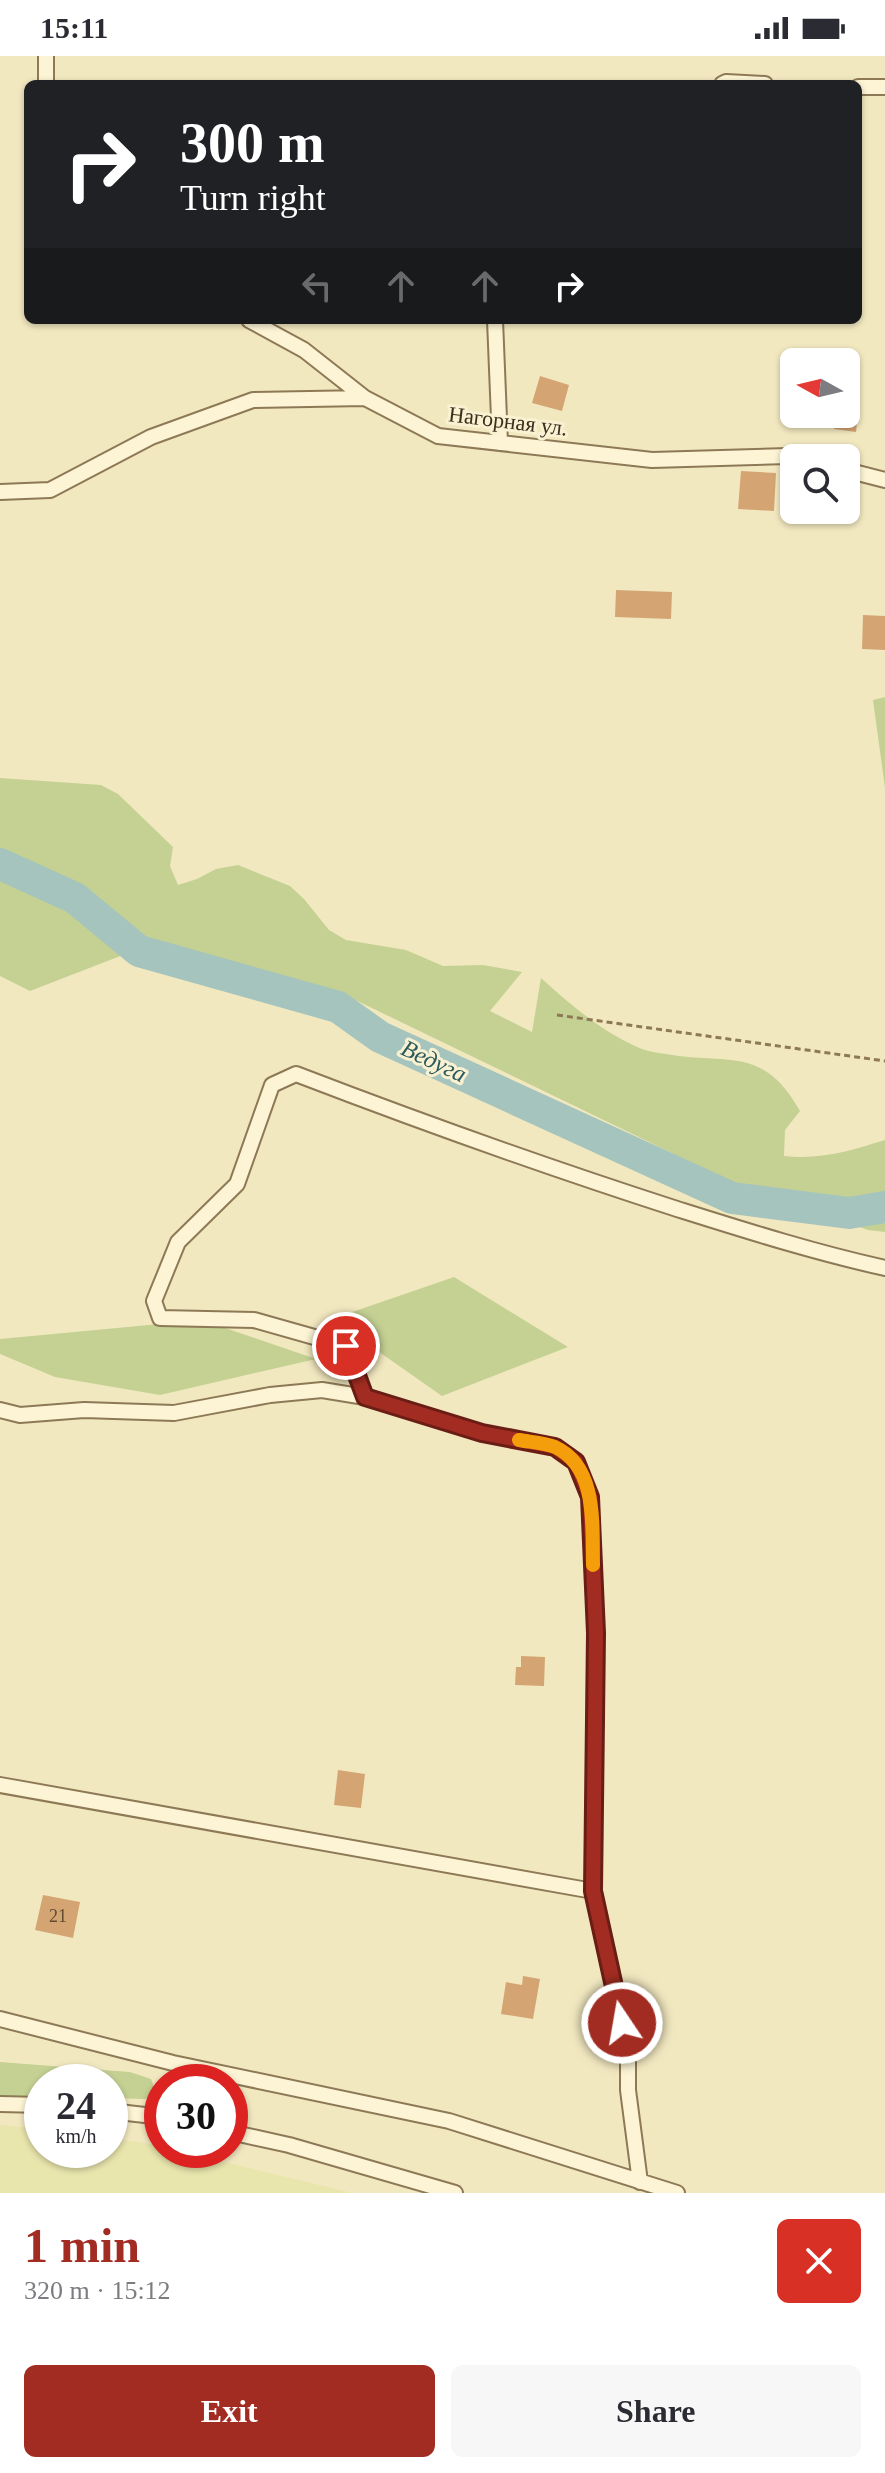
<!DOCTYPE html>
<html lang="en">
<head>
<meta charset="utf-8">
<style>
  :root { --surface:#fff; --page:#f7f7f7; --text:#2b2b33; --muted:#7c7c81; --accent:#a22c21 }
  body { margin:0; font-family:"Times New Roman",serif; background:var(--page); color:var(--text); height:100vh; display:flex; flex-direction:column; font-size:30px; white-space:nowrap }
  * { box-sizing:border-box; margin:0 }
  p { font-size:26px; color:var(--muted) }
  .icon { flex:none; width:44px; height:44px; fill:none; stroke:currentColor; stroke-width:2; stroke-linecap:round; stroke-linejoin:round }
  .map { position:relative; height:2137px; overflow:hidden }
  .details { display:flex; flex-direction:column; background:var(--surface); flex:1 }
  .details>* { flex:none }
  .guide { position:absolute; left:24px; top:24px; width:838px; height:244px; border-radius:12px; box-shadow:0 2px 6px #0004; background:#202124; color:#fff; overflow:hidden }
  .needle { width:52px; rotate:278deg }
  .buttons { position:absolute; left:780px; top:292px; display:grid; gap:16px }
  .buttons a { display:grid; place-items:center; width:80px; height:80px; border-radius:12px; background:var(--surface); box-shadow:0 2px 6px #0004; font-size:40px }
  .speed { position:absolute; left:24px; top:2008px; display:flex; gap:16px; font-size:40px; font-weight:700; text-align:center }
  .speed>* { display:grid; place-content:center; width:104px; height:104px; border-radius:50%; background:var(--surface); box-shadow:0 2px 6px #0004; line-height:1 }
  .speed small { font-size:20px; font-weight:400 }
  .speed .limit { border:12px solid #d22; background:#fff; color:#111 }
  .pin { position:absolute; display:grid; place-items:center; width:68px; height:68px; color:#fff; margin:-34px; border:4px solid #fff; border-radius:50%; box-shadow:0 2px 8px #0007 }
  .me { position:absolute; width:88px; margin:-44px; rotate:348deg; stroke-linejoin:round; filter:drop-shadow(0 0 6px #0008) }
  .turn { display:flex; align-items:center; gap:28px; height:168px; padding:0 24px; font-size:36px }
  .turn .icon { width:104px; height:104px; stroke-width:2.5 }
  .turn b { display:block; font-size:56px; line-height:68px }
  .lanes { display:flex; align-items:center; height:76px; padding:0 24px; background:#0003; justify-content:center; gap:40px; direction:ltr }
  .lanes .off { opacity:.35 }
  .round { display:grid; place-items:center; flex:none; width:84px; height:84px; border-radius:12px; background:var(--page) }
  .overview { display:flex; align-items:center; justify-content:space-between; height:136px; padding:0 24px }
  h1 { font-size:48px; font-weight:800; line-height:60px; color:var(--accent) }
  .action { display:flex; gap:16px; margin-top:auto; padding:16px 24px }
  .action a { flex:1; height:92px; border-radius:12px; background:var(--accent); color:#fff; font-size:32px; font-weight:800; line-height:92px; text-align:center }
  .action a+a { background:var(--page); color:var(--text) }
  .status { display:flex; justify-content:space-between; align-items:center; height:56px; padding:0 40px; background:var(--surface); direction:ltr }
  .status svg { height:22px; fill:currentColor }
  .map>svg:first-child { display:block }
</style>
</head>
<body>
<div class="status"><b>15:11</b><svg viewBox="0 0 49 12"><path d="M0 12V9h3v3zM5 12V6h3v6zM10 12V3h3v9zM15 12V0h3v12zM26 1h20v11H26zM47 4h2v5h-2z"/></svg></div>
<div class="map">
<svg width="885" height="2137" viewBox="0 0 885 2137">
  <rect width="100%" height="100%" fill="#f2e8c0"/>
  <path fill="#e8e5ad" d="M0,2069L42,2073V2094H110V2082L150,2088L162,2091V2094H174L352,2137H0Z"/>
  <path fill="#c4d193" d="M885,641V732L873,644Z
    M0,722L101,729L118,738L173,791L170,810L178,829L197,823L216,813L238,809L290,830L304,843L329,874L346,884L406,894L443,910L483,909L522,916L490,955L532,976L541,922C572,950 603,977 642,993C650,996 659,997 666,998C729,1009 763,989 800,1055L785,1074L784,1100C820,1104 850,1095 885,1084V1176L868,1174L742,1131L345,939L154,887L30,935L0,920Z
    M454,1221L568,1291L442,1340L332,1263Z
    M202,1264L316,1303L160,1339L55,1321L0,1298V1283Z
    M0,2006L130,2016L151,2023L154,2031L151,2040L145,2043L110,2042V2026H42V2041L0,2040Z"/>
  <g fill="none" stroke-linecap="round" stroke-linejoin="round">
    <path stroke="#a4c4bd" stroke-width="32" d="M0,808L75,842L139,895L338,951L380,981L732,1142L849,1157L885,1151"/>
  </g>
  <path fill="#d4a573" d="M540,320L569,329L562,355L532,347Z
    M836,358H858L856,376L834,373Z
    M741,415L776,417L774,455L738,453Z
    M616,534L672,536L671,563L615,561Z
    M863,559L885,560V594L862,593Z
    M521,1600L545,1601L544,1630L515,1629L516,1611H521Z
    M338,1714L365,1718L361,1752L334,1749Z
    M43,1839L80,1846L73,1882L35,1874Z
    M523,1920L540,1923L533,1963L501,1958L506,1926L522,1929Z"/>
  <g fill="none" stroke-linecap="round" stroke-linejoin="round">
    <defs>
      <path id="street" d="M46,28V0
        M722,28L726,26L765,28
        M858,31H885
        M249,264L304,294L365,342
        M495,264L500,387
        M846,414L885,424
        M0,436L50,434L151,381L253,344L365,342L438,380L652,404L788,400L797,402
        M365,1341L346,1290L254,1264L160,1262L154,1245L178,1186L237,1128L272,1029L296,1018C421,1066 547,1111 674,1152C744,1174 813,1196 885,1212
        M0,1354L20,1359L84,1354L174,1357L270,1339L322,1334L365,1341L482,1377L555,1391L576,1406L590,1441L596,1577L593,1835L628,1993V2034L640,2126
        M0,1729L593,1835
        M0,1963L173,2007L449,2065L677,2137
        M0,2048L42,2049
        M110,2055L162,2061
        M230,2076L289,2089L455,2137"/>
    </defs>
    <use href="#street" stroke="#8d7956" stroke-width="18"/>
    <path stroke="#8d7956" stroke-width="3" stroke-dasharray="6 4" stroke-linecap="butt" d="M557,959L885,1005"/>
    <use href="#street" stroke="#fcf4d4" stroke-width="14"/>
  </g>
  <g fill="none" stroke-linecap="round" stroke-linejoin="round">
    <defs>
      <path id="route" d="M346,1290L365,1341L482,1377L555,1391L576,1406L590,1441L596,1577L593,1835L622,1967"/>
    </defs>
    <use href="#route" stroke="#691d15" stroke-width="20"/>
    <use href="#route" stroke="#a22c21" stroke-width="14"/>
    <path stroke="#f59e0b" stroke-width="14" d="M519,1384C530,1386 545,1387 555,1391C598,1411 592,1470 593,1509"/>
  </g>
  <g text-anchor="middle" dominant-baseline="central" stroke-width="6" stroke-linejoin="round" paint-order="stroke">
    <g font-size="18" fill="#614c32">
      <text x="58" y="1860">21</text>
    </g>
    <g font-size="22" fill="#3b2e1c" stroke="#f9f1d1">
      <text transform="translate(508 365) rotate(7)">Нагорная ул.</text>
    </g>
    <g font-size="24" font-style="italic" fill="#2a5b5c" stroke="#f9f1d1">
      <text transform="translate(434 1005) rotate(25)">Ведуга</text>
    </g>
  </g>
</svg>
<div class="buttons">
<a><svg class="needle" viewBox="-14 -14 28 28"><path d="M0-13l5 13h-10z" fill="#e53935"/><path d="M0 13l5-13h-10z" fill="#7c7c81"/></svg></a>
<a><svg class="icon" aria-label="search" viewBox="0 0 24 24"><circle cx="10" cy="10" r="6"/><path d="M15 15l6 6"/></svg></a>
</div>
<div class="speed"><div>24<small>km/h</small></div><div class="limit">30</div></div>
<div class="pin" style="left:346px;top:1290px;background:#d93025"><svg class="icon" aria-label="arrive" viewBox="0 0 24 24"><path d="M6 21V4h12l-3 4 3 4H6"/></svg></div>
<svg class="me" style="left:622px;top:1967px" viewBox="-20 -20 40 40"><circle r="17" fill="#a22c21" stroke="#fff" stroke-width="3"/><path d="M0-11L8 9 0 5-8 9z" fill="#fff"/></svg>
<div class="guide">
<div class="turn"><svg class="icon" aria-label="right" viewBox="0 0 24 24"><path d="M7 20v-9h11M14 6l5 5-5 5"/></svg><div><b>300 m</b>Turn right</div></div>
<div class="lanes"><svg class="icon off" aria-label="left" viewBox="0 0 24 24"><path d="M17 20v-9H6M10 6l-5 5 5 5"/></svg><svg class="icon off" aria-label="ahead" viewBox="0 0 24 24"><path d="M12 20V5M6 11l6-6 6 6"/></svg><svg class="icon off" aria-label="ahead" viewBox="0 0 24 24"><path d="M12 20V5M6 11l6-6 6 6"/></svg><svg class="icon" aria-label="right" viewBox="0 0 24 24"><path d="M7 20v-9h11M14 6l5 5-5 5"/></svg></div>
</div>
</div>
<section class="details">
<div class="overview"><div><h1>1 min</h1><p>320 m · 15:12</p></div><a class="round" style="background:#d93025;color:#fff"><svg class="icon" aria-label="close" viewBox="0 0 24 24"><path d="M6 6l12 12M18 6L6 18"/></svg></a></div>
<div class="action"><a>Exit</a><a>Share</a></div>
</section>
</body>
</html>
